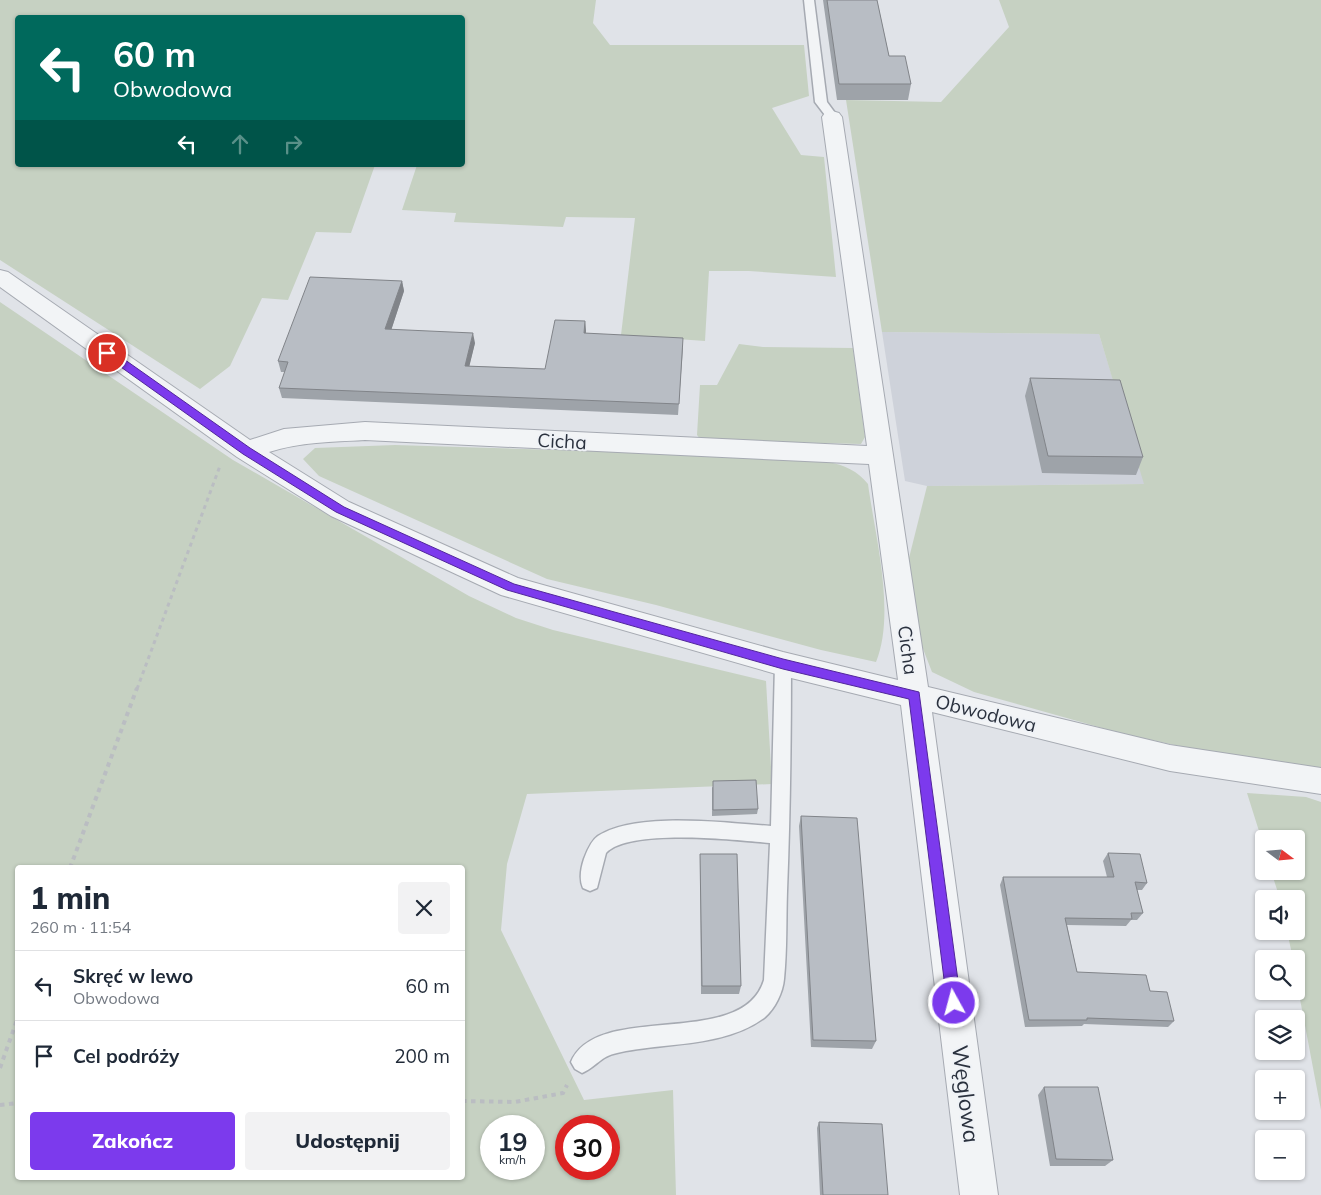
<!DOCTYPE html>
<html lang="pl">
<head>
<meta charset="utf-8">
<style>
  :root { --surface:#fff; --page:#f2f2f3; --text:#1f2937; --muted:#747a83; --line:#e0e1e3; --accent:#7c3aed }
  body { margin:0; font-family:Mulish,sans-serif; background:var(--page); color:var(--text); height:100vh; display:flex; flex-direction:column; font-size:19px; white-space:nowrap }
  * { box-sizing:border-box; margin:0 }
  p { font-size:16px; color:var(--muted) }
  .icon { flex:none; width:28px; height:28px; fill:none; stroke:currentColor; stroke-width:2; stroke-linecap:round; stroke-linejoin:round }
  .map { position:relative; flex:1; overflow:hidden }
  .details { position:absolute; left:15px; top:865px; width:450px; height:315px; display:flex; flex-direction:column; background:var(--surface); border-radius:5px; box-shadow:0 1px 4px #0004 }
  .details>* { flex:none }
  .top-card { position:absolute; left:15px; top:15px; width:450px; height:152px; border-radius:5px; box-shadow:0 1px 4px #0004; background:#00695c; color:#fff; overflow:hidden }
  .needle { width:32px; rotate:106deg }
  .controls { position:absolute; left:1255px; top:830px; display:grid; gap:10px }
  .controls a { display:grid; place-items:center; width:50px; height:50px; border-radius:5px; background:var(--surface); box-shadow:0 1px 4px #0004; font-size:25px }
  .speed { position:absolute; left:480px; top:1115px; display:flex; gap:10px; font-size:25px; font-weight:700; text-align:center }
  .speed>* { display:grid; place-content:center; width:65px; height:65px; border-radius:50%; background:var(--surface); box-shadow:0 1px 4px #0004; line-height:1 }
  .speed small { font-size:12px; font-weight:400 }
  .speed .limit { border:8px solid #d22; background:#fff; color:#111 }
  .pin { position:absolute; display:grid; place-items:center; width:42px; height:42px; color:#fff; margin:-21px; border:2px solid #fff; border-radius:50%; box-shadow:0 1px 5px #0007 }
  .me { position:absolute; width:55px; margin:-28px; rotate:353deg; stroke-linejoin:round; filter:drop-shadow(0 0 4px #0008) }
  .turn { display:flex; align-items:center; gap:18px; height:105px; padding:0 15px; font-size:22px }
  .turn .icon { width:65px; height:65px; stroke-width:2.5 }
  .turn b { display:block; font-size:35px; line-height:42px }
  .lanes { display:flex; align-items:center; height:48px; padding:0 15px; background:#0003; justify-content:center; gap:25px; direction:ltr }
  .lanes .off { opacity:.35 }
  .round { display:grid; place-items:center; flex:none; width:52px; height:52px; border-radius:5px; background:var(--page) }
  .summary { display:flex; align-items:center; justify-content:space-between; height:85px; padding:0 15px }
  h1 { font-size:30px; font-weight:800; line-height:38px }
  .button { display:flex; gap:10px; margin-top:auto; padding:10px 15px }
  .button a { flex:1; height:58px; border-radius:5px; background:var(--accent); color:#fff; font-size:20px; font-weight:800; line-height:58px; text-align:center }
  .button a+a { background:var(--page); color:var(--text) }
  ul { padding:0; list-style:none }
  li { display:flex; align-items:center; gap:15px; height:70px; padding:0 15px; border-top:1px solid var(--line) }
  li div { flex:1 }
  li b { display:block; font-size:19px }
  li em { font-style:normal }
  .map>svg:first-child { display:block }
</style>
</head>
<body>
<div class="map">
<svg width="1321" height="1195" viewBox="0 0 1321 1195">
  <rect width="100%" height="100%" fill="#e0e3e8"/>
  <path fill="#ced2da" d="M882,332L1099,334L1145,484L927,486L905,481Z"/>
  <path fill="#c6d1c2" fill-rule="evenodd" d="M0,0H596L593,23L610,45H804L809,96L772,108L801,155L824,157L836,277L749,271H709L705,341L621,335L635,218L566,217L563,227L454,222L456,213L402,210L417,165H462V18H18V165H375L351,233L316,232L288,300L262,298L230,366L200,389L0,260Z
    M999,0H1321V769L1216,754L1120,733L974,692L932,672L920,641L909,558L927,486L1144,484L1099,334L882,332L846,100L941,102L1009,27Z
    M0,302L233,460L469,596L516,618L553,630L766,681L772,784L527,794L507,864L501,930L584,1100L673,1090L676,1195H0ZM18,868H462V1178H18ZM491,1126H534V1169H491ZM566,1126H609V1169H566Z
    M739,344L763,347L853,348L865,437L861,444L701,440L697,435L700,385H717Z
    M395,445L781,457C811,460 848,458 868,484C875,536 896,613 876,662L821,650L656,605L547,579L319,476L303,459L315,448Z
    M1247,793L1306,797L1321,802V1110L1296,978V959H1293L1287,931H1296V899H1280L1271,871H1296V839H1264V847Z"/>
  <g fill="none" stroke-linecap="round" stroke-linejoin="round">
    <defs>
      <path id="lane" d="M804,0H814L827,102L838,117L836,119H828L815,102Z
        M783,657L789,659L791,664C791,740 790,816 787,891C786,920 787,950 784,979C783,992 775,1009 764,1018C723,1048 665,1042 617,1053C601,1056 596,1067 582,1073L575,1069L571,1062C597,1000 743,1051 764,980L770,843C736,840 629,828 606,853L597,888L590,891L583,888C579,879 581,868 584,859C587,851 591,841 598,836C637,811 725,823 771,826L775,664L777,659Z"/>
      <path id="street" d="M832,111L839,113L842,117L928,687L1170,745L1321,768V794L1170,771L932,712L998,1195H960L901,705L783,676L501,595L331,516L237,457L0,287V270L8,272L250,440L284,429L365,422L867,446L822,117L825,113ZM365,440L869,464L898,680L783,652L518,578L349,502L269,452C300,442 332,442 365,440Z"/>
    </defs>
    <use href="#lane" stroke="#a6aab2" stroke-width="3"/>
    <use href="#street" stroke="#a6aab2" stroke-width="2"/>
    <path stroke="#babdc2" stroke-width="3" stroke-dasharray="4 4" stroke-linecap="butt" d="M137,689L220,466"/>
    <path stroke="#babdc2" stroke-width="4" stroke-dasharray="4.5 4.5" stroke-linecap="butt" d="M70,868L137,688
      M0,1068L18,1017
      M462,1101L515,1102L563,1093L567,1085
      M0,1105L18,1103"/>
    <use href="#lane" fill="#f2f4f6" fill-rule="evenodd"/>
    <use href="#street" fill="#f2f4f6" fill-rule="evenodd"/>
  </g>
  <path fill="#9ea3a9" d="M823,0H877L889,56L911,84L908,100H837Z
    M402,281L404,291L391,330L475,343L469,366L545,369L585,321L586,333L683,348L678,415L282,398L279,388L285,372H281L278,361Z
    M1030,378L1143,457L1136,475L1042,473L1025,396Z
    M712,787L758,809L757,814L712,816Z
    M801,816L876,1041L872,1049L811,1047L799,826Z
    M1108,853L1147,883L1142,890H1137L1143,913L1137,920H1131L1126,926L1067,925L1077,972L1150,991L1174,1021L1168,1027L1084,1024L1082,1026L1025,1027L1000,885L1003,877H1107L1103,861Z
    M700,854L741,986L739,994H701Z
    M1044,1087L1113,1160L1105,1166H1050L1038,1095Z
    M819,1122L888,1195H820L817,1128Z"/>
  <path fill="#818489" d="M402,281L404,291L388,340L385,329Z
    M585,321L586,331L584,344V333Z
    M473,333L475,343L467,376L465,366Z"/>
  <path fill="#b8bdc4" stroke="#818489" d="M827,0H877L889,56H905L911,84H839Z
    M310,277L402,281L385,329L473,333L465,366L545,369L555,320L585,321L584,333L683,338L679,404L279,388L288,362L278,361Z
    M1030,378L1120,380L1143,457L1048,456Z
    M756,780L758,809L713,810V781Z
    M801,816L857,818L876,1041L813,1040Z
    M1108,853L1140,854L1147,883L1135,882L1143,913H1131L1132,919L1065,918L1077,972L1146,975L1150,991L1167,992L1174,1021L1087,1018V1020H1029L1003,877H1114Z
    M700,854H737L741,986H702Z
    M1044,1087H1098L1113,1160L1056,1159Z
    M819,1122L882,1124L888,1195H823Z"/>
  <path fill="#7c3aed" stroke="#51269a" d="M104,350H111L250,448L344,507L514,584L783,659L919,692L961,1003L959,1008L954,1010L949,1008L947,1003L909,699L783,669L507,590L336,512L243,454L104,355Z"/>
  <g text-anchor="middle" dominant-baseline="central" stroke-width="4" stroke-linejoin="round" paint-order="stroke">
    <g font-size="19" fill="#2a313e" stroke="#eff2f6">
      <text transform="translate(562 441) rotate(3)">Cicha</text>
      <text transform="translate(908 650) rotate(82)">Cicha</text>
      <text transform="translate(986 713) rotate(14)">Obwodowa</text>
    </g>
    <g font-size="22" fill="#2a313e" stroke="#eff2f6">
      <text transform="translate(966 1094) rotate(83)">Węglowa</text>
    </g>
  </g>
</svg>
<div class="controls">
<a><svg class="needle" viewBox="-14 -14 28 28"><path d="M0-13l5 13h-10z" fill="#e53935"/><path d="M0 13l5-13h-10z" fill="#747a83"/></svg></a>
<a><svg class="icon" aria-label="sound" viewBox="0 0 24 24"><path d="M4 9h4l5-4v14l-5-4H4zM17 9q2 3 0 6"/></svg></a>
<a><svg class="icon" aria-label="search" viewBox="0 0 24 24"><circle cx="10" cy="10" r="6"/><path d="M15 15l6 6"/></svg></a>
<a><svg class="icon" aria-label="layers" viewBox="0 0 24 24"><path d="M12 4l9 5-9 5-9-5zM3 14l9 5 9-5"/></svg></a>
<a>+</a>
<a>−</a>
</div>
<div class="speed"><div>19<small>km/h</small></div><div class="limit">30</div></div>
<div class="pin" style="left:107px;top:353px;background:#d93025"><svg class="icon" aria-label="arrive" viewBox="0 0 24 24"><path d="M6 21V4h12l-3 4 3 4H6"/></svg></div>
<svg class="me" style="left:954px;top:1003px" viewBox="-20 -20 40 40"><circle r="17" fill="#7c3aed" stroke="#fff" stroke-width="3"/><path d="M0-11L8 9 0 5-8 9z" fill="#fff"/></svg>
<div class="top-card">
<div class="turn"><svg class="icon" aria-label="left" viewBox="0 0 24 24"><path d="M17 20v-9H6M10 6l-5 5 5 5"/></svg><div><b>60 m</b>Obwodowa</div></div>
<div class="lanes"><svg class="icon" aria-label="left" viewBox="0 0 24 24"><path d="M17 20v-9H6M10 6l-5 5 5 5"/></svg><svg class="icon off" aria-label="ahead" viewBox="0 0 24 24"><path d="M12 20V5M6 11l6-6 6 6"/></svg><svg class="icon off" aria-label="right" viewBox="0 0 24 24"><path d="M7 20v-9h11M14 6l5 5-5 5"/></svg></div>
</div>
<section class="details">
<div class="summary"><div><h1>1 min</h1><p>260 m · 11:54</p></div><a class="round"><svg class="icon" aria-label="close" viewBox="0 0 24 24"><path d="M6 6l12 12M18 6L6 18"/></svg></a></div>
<ul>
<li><svg class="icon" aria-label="left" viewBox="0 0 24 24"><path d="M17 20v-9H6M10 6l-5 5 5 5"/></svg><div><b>Skręć w lewo</b><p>Obwodowa</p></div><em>60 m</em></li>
<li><svg class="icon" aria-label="arrive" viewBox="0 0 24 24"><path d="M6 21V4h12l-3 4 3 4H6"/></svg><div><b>Cel podróży</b></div><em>200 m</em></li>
</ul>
<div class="button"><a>Zakończ</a><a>Udostępnij</a></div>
</section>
</div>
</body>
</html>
